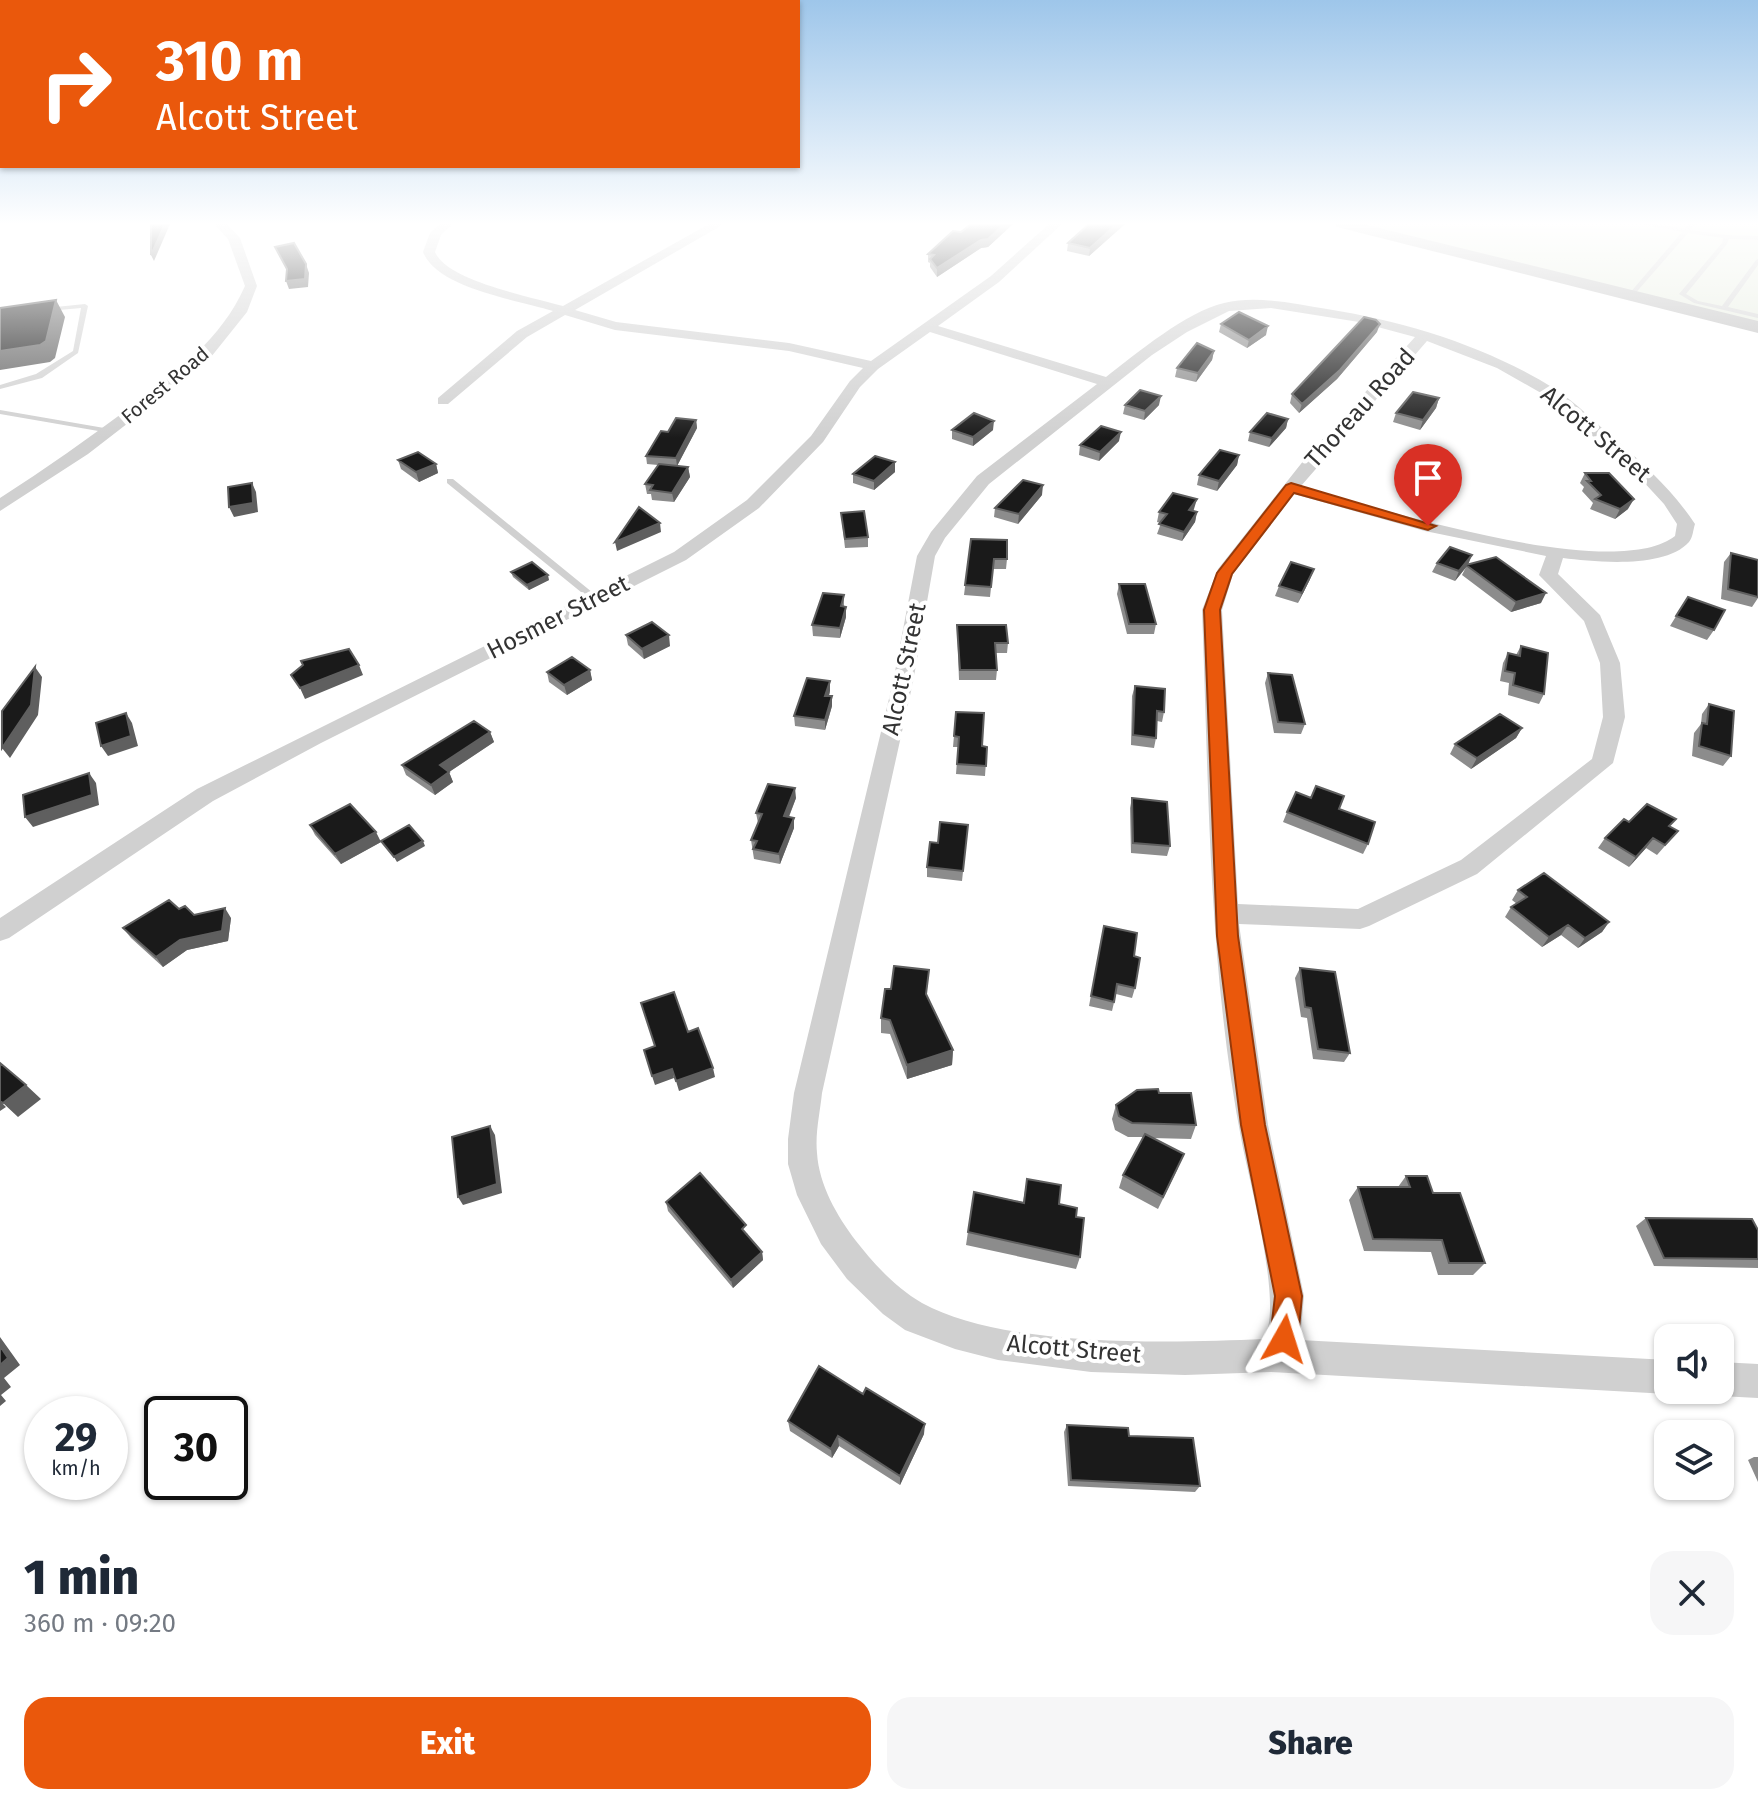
<!DOCTYPE html>
<html lang="en">
<head>
<meta charset="utf-8">
<style>
  :root { --surface:#fff; --page:#f6f6f7; --text:#1f2937; --muted:#747a83; --accent:#ea580c }
  body { margin:0; font-family:"Fira Sans",sans-serif; background:var(--page); color:var(--text); height:100vh; display:flex; flex-direction:column; font-size:30px; white-space:nowrap }
  * { box-sizing:border-box; margin:0 }
  p { font-size:26px; color:var(--muted) }
  .icon { flex:none; width:44px; height:44px; fill:none; stroke:currentColor; stroke-width:2; stroke-linecap:round; stroke-linejoin:round }
  .map { position:relative; height:1525px; overflow:hidden }
  .drawer { display:flex; flex-direction:column; background:var(--surface); flex:1 }
  .drawer>* { flex:none }
  .guide { position:absolute; left:0px; top:0px; width:800px; height:168px; box-shadow:0 2px 6px #0004; background:#ea580c; color:#fff; overflow:hidden }
  .tools { position:absolute; left:1654px; top:1324px; display:grid; gap:16px }
  .tools a { display:grid; place-items:center; width:80px; height:80px; border-radius:16px; background:var(--surface); box-shadow:0 2px 6px #0004; font-size:40px }
  .speed { position:absolute; left:24px; top:1396px; display:flex; gap:16px; font-size:40px; font-weight:700; text-align:center }
  .speed>* { display:grid; place-content:center; width:104px; height:104px; border-radius:50%; background:var(--surface); box-shadow:0 2px 6px #0004; line-height:1 }
  .speed small { font-size:20px; font-weight:400 }
  .speed .limit { border:4px solid #111; border-radius:12px; background:#fff; color:#111 }
  .pin { position:absolute; display:grid; place-items:center; width:68px; height:68px; color:#fff; margin:-82px -34px; border-radius:50% 50% 50% 0; rotate:-45deg; box-shadow:0 0 8px #0007 }
  .pin .icon { rotate:45deg }
  .me { position:absolute; width:88px; margin:-44px; rotate:6deg; stroke-linejoin:round; filter:drop-shadow(0 0 6px #0008) }
  .turn { display:flex; align-items:center; gap:28px; height:168px; padding:0 24px; font-size:36px }
  .turn .icon { width:104px; height:104px; stroke-width:2.5 }
  .turn b { display:block; font-size:56px; line-height:68px }
  .round { display:grid; place-items:center; flex:none; width:84px; height:84px; border-radius:24px; background:var(--page) }
  .overview { display:flex; align-items:center; justify-content:space-between; height:136px; padding:0 24px }
  h1 { font-size:48px; font-weight:800; line-height:60px }
  .primary-button { display:flex; gap:16px; margin-top:auto; padding:16px 24px }
  .primary-button a { flex:1; height:92px; border-radius:24px; background:var(--accent); color:#fff; font-size:32px; font-weight:800; line-height:92px; text-align:center }
  .primary-button a+a { background:var(--page); color:var(--text) }
  .map>svg:first-child { display:block }
</style>
</head>
<body>
<div class="map">
<svg width="1758" height="1525" viewBox="0 0 1758 1525">
  <rect width="100%" height="100%" fill="#fff"/>
  <path fill="#e6ecdf" d="M1360,224H1758V323Z"/>
  <g fill="none" stroke-linecap="round" stroke-linejoin="round">
    <path fill="#d0d0d0" fill-rule="evenodd" d="M1641,224H1656L1685,229L1689,224H1695L1690,230L1726,235L1758,236V240L1729,239L1727,244L1686,294L1698,301L1722,306L1756,260L1758,259V265L1728,307L1758,314V318L1694,303L1679,294L1722,243L1723,238L1688,233L1633,296H1629V294L1682,232Z
      M85,304L88,306L78,353L42,378L0,389V385L36,374L73,351L81,308L48,311L45,309L46,308Z
      M0,410L110,429L114,431L110,433L0,414Z
      M447,479H453L598,597L600,599L598,601H592L447,483Z"/>
    <path fill="#d0d0d0" fill-rule="evenodd" d="M214,224H227L240,238L257,286L247,312L207,362L88,454L0,511V498C45,469 89,438 132,406C177,371 221,340 245,286L228,239Z
      M440,224H453L441,235L435,252C447,281 532,297 563,306L709,224H724L575,310L616,322L789,343L871,361L991,276L1049,224H1062L999,282L938,326L1106,377C1137,353 1186,312 1224,303C1258,295 1294,304 1327,309C1407,322 1486,346 1555,389C1577,403 1596,424 1616,440C1646,466 1673,491 1695,524C1693,530 1693,537 1689,542C1665,569 1595,562 1563,558L1558,574L1600,615L1620,663L1625,717L1613,763L1477,874L1369,926L1360,929L1239,924L1268,1125L1304,1296L1300,1340L1668,1360V1390H1678L1668,1394L1271,1372L1185,1375L1091,1372L998,1360L955,1349L905,1330L883,1314L847,1279L821,1244L797,1195L788,1164V1139L794,1093L893,682L917,556L931,532L977,476L1097,384L930,332L878,369L860,387L823,442L759,508L686,560L321,743L213,801L9,938L0,941V918L197,789L674,552L747,500L811,436L850,381L863,368L789,351L615,330L565,315L527,337L448,404H438V398L517,331L553,311C517,300 437,288 423,252L430,233ZM1271,308L1359,322L1415,337L1304,460L1218,569L1202,610C1209,788 1208,968 1242,1143C1249,1180 1285,1312 1263,1339C1171,1343 1003,1348 922,1303C896,1288 874,1264 856,1241C837,1216 819,1185 817,1153C815,1133 820,1113 822,1093L913,682L935,556L945,538L989,484L1152,355L1187,332L1229,311ZM1427,341L1497,368L1548,397L1640,478L1664,504L1677,524L1675,536C1614,584 1374,507 1301,486ZM1294,494L1425,531L1546,556L1539,575L1584,621L1600,663L1603,717L1592,759L1461,860L1358,909L1238,904L1222,610L1233,574Z
      M1720,1362L1758,1364V1398L1720,1396L1708,1391L1720,1390Z"/>
    <path fill="#bdbdbd" fill-rule="evenodd" d="M1335,224H1363L1758,321V333L1337,227Z"/>
  </g>
  <path fill="#8c8c8c" d="M971,224H1013L988,247L981,248L937,277L930,267V263L928,262V254L961,232Z
    M1125,224L1089,256L1067,251L1068,243Z
    M1221,324L1266,335L1247,348L1219,332Z
    M1377,332L1337,379L1299,413L1290,403L1292,394Z
    M1214,351L1212,360L1196,382L1175,377L1177,368Z
    M1439,398L1436,408L1420,430L1393,422L1396,413Z
    M1125,405H1159L1144,420L1123,414Z
    M1288,419L1286,428L1269,447L1248,441L1250,432Z
    M696,420L697,428L677,466L688,467L690,477L674,502L652,500L651,494H647L645,484L658,465L647,464L646,456L668,432Z
    M952,430H993L973,446L952,439Z
    M1119,441L1099,461L1079,455L1080,445Z
    M1239,455L1237,465L1217,491L1197,485L1199,475Z
    M398,460L436,464L438,473L419,482L401,469Z
    M895,462V472L874,490L853,483V474Z
    M1585,473L1628,509L1615,519L1590,509L1593,503L1582,491L1584,487L1580,483Z
    M1042,495L1018,524L994,517L995,508Z
    M1194,509L1193,511L1197,512L1195,522L1182,541L1157,534L1161,523L1157,522L1159,512Z
    M841,513L868,537V547L845,548Z
    M971,539L1007,559L1006,569H993L990,597L964,595Z
    M1731,553L1758,560V598L1752,607L1721,599L1724,562Z
    M1437,563L1467,565L1541,603L1511,612L1462,575L1466,567L1455,581L1432,572Z
    M511,572L549,580L529,590L513,577Z
    M1310,579L1298,603L1275,596L1279,586Z
    M1119,584L1156,624L1154,634H1127L1117,594Z
    M844,595V607L846,617L840,638L813,636L812,625Z
    M1688,597L1714,630L1707,640L1670,626Z
    M957,625L1008,643L1007,653H996L997,670L996,680H959Z
    M626,635L670,646L644,659L628,645Z
    M1521,646L1544,694L1539,704L1508,695L1509,683L1500,681L1503,663L1508,653L1516,655Z
    M590,670L592,680L567,695L549,682L547,672Z
    M1268,673L1305,724L1301,734L1274,733L1265,683Z
    M1135,686L1164,712L1162,722L1157,721L1156,738L1154,748L1131,745L1132,696Z
    M830,691L829,696H832V706L825,730L795,726L794,716Z
    M1709,704L1731,756L1723,766L1692,756L1694,733L1701,724L1702,714Z
    M956,712L982,746L987,747L985,776L956,774L958,747H953Z
    M1522,728L1516,738L1471,769L1450,754L1455,744Z
    M490,732L494,742L449,772L453,782L435,795L406,775L402,765Z
    M796,798L789,817L794,828L780,864L754,859L751,840L758,823L756,813Z
    M1132,798L1170,846L1167,856L1131,853L1130,808Z
    M1287,812L1368,844L1363,854L1283,822Z
    M1629,822L1670,827L1678,831L1657,855L1646,848L1629,867L1598,848L1605,838Z
    M310,825L381,842L341,864L315,835Z
    M968,825L962,881L927,877V867L938,843Z
    M1518,890L1609,922L1602,932L1578,948L1561,935L1542,947L1505,917L1511,907L1517,904L1512,900Z
    M179,909L194,915L231,918L228,941L187,950L163,967L131,938L123,928Z
    M1102,936L1134,956L1135,988L1132,998L1116,994L1112,1011L1089,1006Z
    M1300,968L1350,1053L1344,1062L1313,1059L1307,1018L1301,1017L1295,978Z
    M927,996L953,1050L952,1065L907,1079L890,1034L881,1033V1018Z
    M1159,1093L1196,1125L1191,1139L1152,1138L1178,1168L1158,1209L1119,1188L1123,1175L1143,1137H1128L1115,1130L1112,1119L1116,1105Z
    M1406,1176L1433,1193L1485,1263L1473,1275H1438L1431,1252L1364,1251L1349,1200L1358,1187H1398Z
    M1027,1179L1076,1217L1080,1257L1076,1269L966,1245L974,1192L1023,1202Z
    M666,1202L748,1234L747,1235L762,1252L763,1260L733,1288L668,1211Z
    M1646,1218L1758,1230V1268L1654,1266L1636,1226Z
    M788,1421L924,1434L900,1485L839,1446L832,1458L790,1431Z
    M1067,1425L1129,1436L1200,1486L1195,1492L1068,1486L1064,1432Z
    M1754,1457H1758V1482L1748,1460Z"/>
  <path fill="#5f5f5f" d="M165,224H170L154,261L151,255Z
    M1005,224H1013L988,247L981,248L937,277V268Z
    M1117,224H1125L1089,256L1090,248Z
    M306,264L309,273L308,287L289,289L286,281Z
    M56,300L65,317L55,358L50,362L0,370V351Z
    M1380,324L1377,332L1337,379L1299,413L1302,404Z
    M1268,326L1266,335L1247,348L1249,340Z
    M1214,351L1212,360L1196,382L1198,373Z
    M1161,396L1159,405L1144,420L1145,411Z
    M1439,398L1436,408L1420,430L1423,420Z
    M1288,419L1286,428L1269,447L1272,438Z
    M696,420L697,428L677,466L676,458Z
    M994,421L993,430L973,446V437Z
    M1121,432L1119,441L1099,461L1100,452Z
    M1239,455L1237,465L1217,491L1219,481Z
    M895,462V472L874,490V481Z
    M436,464L438,473L419,482L416,472Z
    M688,467L690,477L674,502L672,493Z
    M252,483L256,492L258,512L234,517L229,507Z
    M1043,485L1042,495L1018,524L1019,514Z
    M1197,499L1194,509L1187,520L1189,510Z
    M1634,499L1628,509L1615,519L1620,509Z
    M1197,512L1195,522L1182,541L1184,532Z
    M660,523L661,532L617,551L615,542Z
    M1472,555L1468,565L1455,581L1459,571Z
    M1314,569L1310,579L1298,603L1302,593Z
    M548,575L549,580L529,590L527,585Z
    M1546,593L1541,603L1511,612L1516,602Z
    M846,607V617L840,638V628Z
    M669,635L670,646L644,659L642,649Z
    M359,665L363,675L305,699L300,688Z
    M35,667L42,677L38,715L10,758L2,748Z
    M590,670L592,680L567,695L564,685Z
    M830,681V691L826,706L825,696Z
    M832,696V706L825,730V720Z
    M126,713L132,723L138,746L108,756L101,746Z
    M1522,728L1516,738L1471,769L1477,758Z
    M490,732L494,742L449,772L453,782L435,795L431,785L440,765Z
    M89,773L96,783L99,805L33,827L25,817Z
    M795,788L796,798L785,826L784,816Z
    M794,818V828L780,864L779,854Z
    M376,832L381,842L341,864L335,854Z
    M1653,838L1646,848L1629,867L1636,857Z
    M423,841L425,846L397,862L394,857Z
    M225,908L231,918L228,941L187,950L163,967L156,957Z
    M1609,922L1602,932L1578,948L1585,938Z
    M1568,925L1561,935L1542,947L1549,937Z
    M953,1050L952,1065L907,1079V1065Z
    M713,1068L715,1077L679,1091L676,1081Z
    M672,1069L674,1078L655,1085L652,1076Z
    M26,1085L41,1099L18,1117L3,1103Z
    M0,1101L6,1107L0,1111Z
    M490,1126L495,1135L502,1193L463,1205L458,1197Z
    M762,1252L763,1260L733,1288L731,1280Z
    M0,1337L20,1365L4,1378L11,1387L1,1395L6,1401L0,1406Z
    M925,1424L924,1434L900,1485V1476Z
    M838,1436L839,1446L832,1458L831,1449Z"/>
  <path fill="#1a1a1a" stroke="#5f5f5f" stroke-width="2" d="M151,224H165L151,255Z
    M971,224H1005L988,239L981,240L937,268L930,259L934,255L928,254L953,231L961,232Z
    M1089,224H1117L1090,248L1068,243Z
    M294,243L306,264L305,279L286,281L287,269L275,247Z
    M56,300L46,341L40,345L0,351V308Z
    M1239,312L1268,326L1249,340L1221,324Z
    M1364,317L1376,320L1380,324L1340,370L1302,404L1292,394Z
    M1197,343L1214,351L1198,373L1177,368Z
    M1140,390L1161,396L1145,411L1125,405Z
    M1413,392L1439,398L1423,420L1396,413Z
    M974,413L994,421L973,437L952,430Z
    M1267,413L1288,419L1272,438L1250,432Z
    M676,418L696,420L676,458L646,456L661,431L668,432Z
    M1101,426L1121,432L1100,452L1080,445Z
    M1220,450L1239,455L1219,481L1199,475Z
    M418,452L436,464L416,472L398,460Z
    M875,456L895,462L874,481L853,474Z
    M659,464L688,467L672,493L650,490L653,485L645,484Z
    M1585,473H1609L1634,499L1620,509L1595,499L1601,495L1587,481H1591Z
    M1023,480L1043,485L1019,514L995,508Z
    M252,483L253,503L229,507L228,487Z
    M1173,493L1197,499L1189,510L1197,512L1184,532L1159,524L1167,514L1159,512Z
    M639,507L660,523L615,542Z
    M864,511L868,537L845,539L841,513Z
    M971,539L1007,540V559H994L991,587L965,585Z
    M1450,547L1472,555L1459,571L1437,563Z
    M1731,553L1758,560V597L1728,589Z
    M1496,557L1546,593L1516,602L1466,565Z
    M532,562L548,575L527,585L511,572Z
    M1291,562L1314,569L1302,593L1279,586Z
    M1119,584H1145L1156,624H1129Z
    M823,593L844,595L841,606L846,607L840,628L812,625Z
    M1688,597L1725,610L1714,630L1676,616Z
    M652,622L669,635L642,649L626,635Z
    M957,625H1006L1008,643H995L997,670H960Z
    M1521,646L1548,653L1544,694L1513,685L1515,673L1505,671L1508,653L1520,656Z
    M349,649L359,665L300,688L291,675L303,665L301,661Z
    M572,657L590,670L564,685L547,672Z
    M35,667L31,705L2,748V711Z
    M1268,673L1292,675L1305,724L1278,722Z
    M807,678L830,681L825,696H832L825,720L794,716Z
    M1135,686L1165,689L1164,712L1157,711L1156,738L1133,735Z
    M1709,704L1734,711L1731,756L1699,746L1702,723L1707,724Z
    M956,712L984,713L982,746L987,747L986,766L957,764L959,737L954,736Z
    M126,713L131,736L101,746L96,723Z
    M1500,714L1522,728L1477,758L1455,744Z
    M474,721L490,732L440,765L449,772L431,785L402,765Z
    M89,773L92,795L25,817L23,795Z
    M768,784L795,788L784,816L794,818L779,854L753,849L757,841L751,840L762,814L756,813Z
    M1316,786L1344,796L1339,809L1375,822L1368,844L1287,812L1296,792L1311,798Z
    M1132,798L1167,802L1170,846L1133,843Z
    M350,804L376,832L335,854L310,825Z
    M1647,804L1676,819L1669,826L1678,831L1665,845L1653,838L1636,857L1605,838L1624,819L1629,822Z
    M940,822L968,825L963,871L927,867L930,842L938,843Z
    M409,825L423,841L394,857L381,841Z
    M1544,873L1609,922L1585,938L1568,925L1549,937L1511,907L1527,897L1518,890Z
    M169,900L179,909L185,906L194,915L225,908L222,931L180,940L156,957L123,928Z
    M1104,926L1137,933L1134,956L1140,958L1135,988L1117,984L1114,1002L1091,996Z
    M894,966L929,970L926,994L953,1050L907,1065L890,1020L881,1018L885,989H891Z
    M1300,968L1335,972L1350,1053L1318,1049L1311,1008L1305,1007Z
    M674,992L688,1032L698,1028L713,1068L676,1081L672,1069L652,1076L644,1050L655,1046L641,1003Z
    M0,1063L26,1085L3,1103L0,1101Z
    M1158,1089L1159,1093H1191L1196,1125L1132,1123L1119,1116L1116,1105L1137,1090Z
    M490,1126L497,1184L458,1197L452,1137Z
    M1145,1134L1184,1154L1163,1197L1123,1175Z
    M700,1173L746,1225L742,1229L762,1252L731,1280L666,1202Z
    M1406,1176H1427L1433,1193H1460L1485,1263H1449L1442,1240L1373,1239L1358,1187H1410Z
    M1027,1179L1061,1185L1059,1204L1077,1208L1076,1217L1084,1218L1080,1257L968,1232L974,1192L1024,1203Z
    M1646,1218L1752,1219L1758,1230V1259L1664,1258Z
    M0,1346L8,1358L0,1365Z
    M819,1366L863,1394L866,1388L925,1424L900,1476L838,1436L831,1449L788,1421Z
    M1067,1425L1128,1428L1129,1436L1193,1438L1200,1486L1071,1480Z"/>
  <linearGradient id="sky" x2="0" y2="1"><stop stop-color="#9ec6ea"/><stop offset="0.51" stop-color="#fff"/><stop offset="1" stop-color="#fff" stop-opacity="0"/></linearGradient>
  <rect width="1758" height="438" fill="url(#sky)"/>
  <path fill="#ea580c" stroke="#983908" stroke-width="2" d="M1291,483L1436,526L1428,530L1294,493L1232,574L1220,610L1238,936L1265,1125L1302,1296L1298,1339L1293,1348L1284,1353L1274,1348L1270,1339L1275,1296L1241,1125L1217,936L1204,610L1217,573L1286,485Z"/>
  <g text-anchor="middle" dominant-baseline="central" stroke-width="8" stroke-linejoin="round" paint-order="stroke">
    <g font-size="20" fill="#333" stroke="#fff">
      <text transform="translate(165 385) rotate(-40)">Forest Road</text>
    </g>
    <g font-size="24" fill="#333" stroke="#fff">
      <text transform="translate(1360 408) rotate(-48)">Thoreau Road</text>
      <text transform="translate(1596 434) rotate(40)">Alcott Street</text>
      <text transform="translate(558 617) rotate(-27)">Hosmer Street</text>
      <text transform="translate(904 669) rotate(-78)">Alcott Street</text>
      <text transform="translate(1074 1349) rotate(5)">Alcott Street</text>
    </g>
  </g>
</svg>
<div class="tools">
<a><svg class="icon" aria-label="sound" viewBox="0 0 24 24"><path d="M4 9h4l5-4v14l-5-4H4zM17 9q2 3 0 6"/></svg></a>
<a><svg class="icon" aria-label="layers" viewBox="0 0 24 24"><path d="M12 4l9 5-9 5-9-5zM3 14l9 5 9-5"/></svg></a>
</div>
<div class="speed"><div>29<small>km/h</small></div><div class="limit">30</div></div>
<div class="pin" style="left:1428px;top:526px;background:#d93025"><svg class="icon" aria-label="arrive" viewBox="0 0 24 24"><path d="M6 21V4h12l-3 4 3 4H6"/></svg></div>
<svg class="me" style="left:1284px;top:1339px" viewBox="-20 -20 40 40"><path d="M0-17L14 15 0 8-14 15z" fill="#ea580c" stroke="#fff" stroke-width="4"/></svg>
<div class="guide">
<div class="turn"><svg class="icon" aria-label="right" viewBox="0 0 24 24"><path d="M7 20v-9h11M14 6l5 5-5 5"/></svg><div><b>310 m</b>Alcott Street</div></div>
</div>
</div>
<section class="drawer">
<div class="overview"><div><h1>1 min</h1><p>360 m · 09:20</p></div><a class="round"><svg class="icon" aria-label="close" viewBox="0 0 24 24"><path d="M6 6l12 12M18 6L6 18"/></svg></a></div>
<div class="primary-button"><a>Exit</a><a>Share</a></div>
</section>
</body>
</html>
